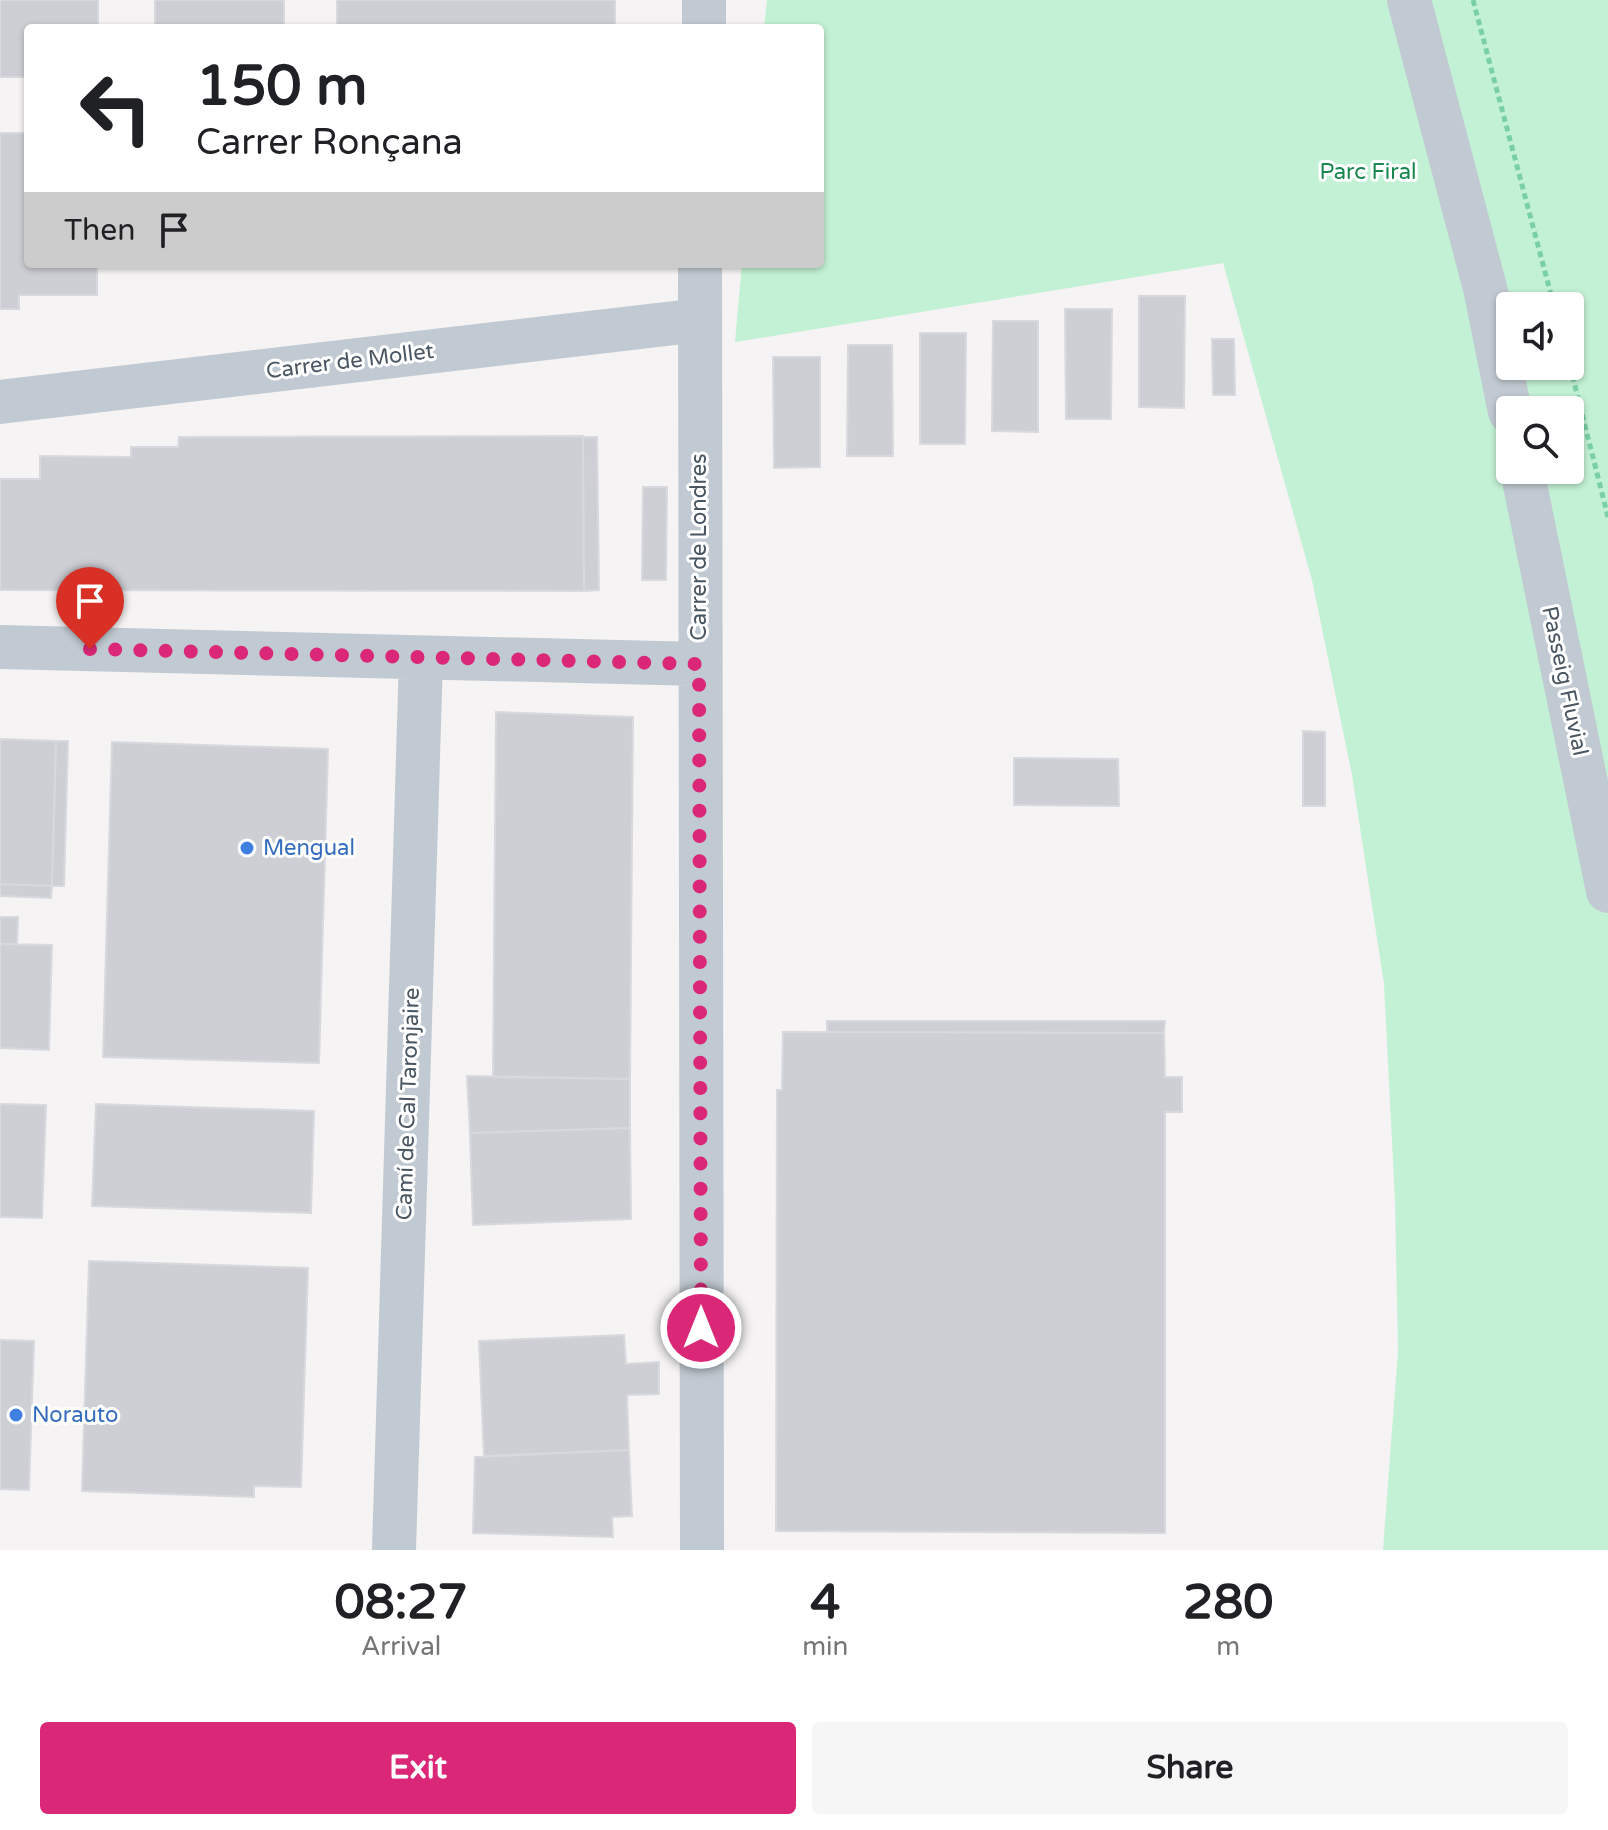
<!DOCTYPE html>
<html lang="en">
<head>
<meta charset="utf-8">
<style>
  :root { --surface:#fff; --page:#f6f6f6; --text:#202124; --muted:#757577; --accent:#db2777 }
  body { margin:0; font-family:"Varela Round",sans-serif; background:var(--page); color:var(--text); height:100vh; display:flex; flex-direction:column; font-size:30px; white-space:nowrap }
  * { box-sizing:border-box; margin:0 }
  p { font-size:26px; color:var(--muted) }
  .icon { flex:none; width:44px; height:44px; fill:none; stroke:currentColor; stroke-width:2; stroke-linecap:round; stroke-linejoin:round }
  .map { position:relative; height:1550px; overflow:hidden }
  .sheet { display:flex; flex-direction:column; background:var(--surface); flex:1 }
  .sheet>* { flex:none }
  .banner { position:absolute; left:24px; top:24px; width:800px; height:244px; border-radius:8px; box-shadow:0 2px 6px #0004; background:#fff; color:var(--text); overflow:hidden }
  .fabs { position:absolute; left:1496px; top:292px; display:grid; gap:16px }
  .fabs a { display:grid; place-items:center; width:88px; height:88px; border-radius:8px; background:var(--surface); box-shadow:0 2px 6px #0004; font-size:40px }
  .pin { position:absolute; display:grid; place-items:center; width:68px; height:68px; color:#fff; margin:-82px -34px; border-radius:50% 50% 50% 0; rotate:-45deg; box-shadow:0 0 8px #0007 }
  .pin .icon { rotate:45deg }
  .me { position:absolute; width:88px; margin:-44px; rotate:0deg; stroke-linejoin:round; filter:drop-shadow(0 0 6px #0008) }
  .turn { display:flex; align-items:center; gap:28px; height:168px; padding:0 40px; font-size:36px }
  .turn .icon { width:104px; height:104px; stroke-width:2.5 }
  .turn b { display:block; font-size:56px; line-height:68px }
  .then { display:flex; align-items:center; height:76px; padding:0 40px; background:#0003; gap:16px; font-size:30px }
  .eta { display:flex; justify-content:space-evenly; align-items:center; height:136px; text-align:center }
  .eta b { font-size:48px; font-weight:800; line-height:56px }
  .primary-button { display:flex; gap:16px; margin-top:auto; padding:16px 40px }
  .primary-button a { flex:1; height:92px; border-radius:8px; background:var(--accent); color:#fff; font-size:32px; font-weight:800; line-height:92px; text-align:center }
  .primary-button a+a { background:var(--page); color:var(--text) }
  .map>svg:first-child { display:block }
</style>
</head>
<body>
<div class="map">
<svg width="1608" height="1550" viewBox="0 0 1608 1550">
  <rect width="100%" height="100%" fill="#f5f3f3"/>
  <path fill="#c3f1d5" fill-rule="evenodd" d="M767,0H1608V1550H1383L1398,1351L1395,1200L1384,984L1352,775L1312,580L1223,263L735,342L742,264H820V28H764ZM1510,306H1570V366H1510ZM1510,410H1570V470H1510Z"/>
  <path fill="#cdcfd5" stroke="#d7d9de" stroke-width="2" d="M0,0H98V28H28V77H0Z
    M155,0H284V28H155Z
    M337,0H615V28H337Z
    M0,133H28V264H97V295H19V309H0Z
    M153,264H281V267Z
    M1139,296H1185L1184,408L1139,407Z
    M1065,309H1112L1111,419H1066Z
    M993,321H1038V432L992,431Z
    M920,333H966L965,444H920Z
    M1212,339H1234L1235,395H1213Z
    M848,345H892L893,456H847Z
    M773,357H820V467L774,468Z
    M583,436L584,591L0,590V479H40V456L131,457V447H178L179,437Z
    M583,437H597L599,590L584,591Z
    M643,487H667L666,580H642Z
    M496,712L633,717L630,1079L493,1077Z
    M1303,731L1325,732V806H1303Z
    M0,739L56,741L52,886L0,884Z
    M56,741H68L64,886H52Z
    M112,742L328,749L319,1063L103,1057Z
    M1014,758L1118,759L1119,806L1014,805Z
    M0,884L52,886L51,898L0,896Z
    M0,917H18L17,944H0Z
    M0,944L52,945L49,1050L0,1048Z
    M827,1021H1165L1164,1033L827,1032Z
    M783,1032L1164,1033L1165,1077H1182V1112H1165V1533L776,1531L777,1090H782Z
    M467,1076L630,1079V1128L470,1133Z
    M0,1104L46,1105L42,1218L0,1217Z
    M96,1104L314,1111L311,1213L92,1206Z
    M630,1128L631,1219L473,1225L470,1133Z
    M89,1261L308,1268L301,1487L254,1486V1497L82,1491Z
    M624,1335L626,1364L659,1362V1394L627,1395L629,1450L484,1456L479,1341Z
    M0,1340L34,1341L29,1490L0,1489Z
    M629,1450L632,1516L612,1517L613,1537L473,1533L475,1457Z"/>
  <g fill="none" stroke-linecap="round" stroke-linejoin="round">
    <path stroke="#7ad0a6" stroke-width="5" stroke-dasharray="6 4" stroke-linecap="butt" d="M1473,0L1554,306
      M1570,366L1608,517"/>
    <path stroke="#c1cad2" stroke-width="44" d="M1409,0L1485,288L1510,412
      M704,28V0
      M700,264L702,1550
      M0,402L700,320
      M1522,470L1608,891
      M0,647L699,664
      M394,1550L421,658"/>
  </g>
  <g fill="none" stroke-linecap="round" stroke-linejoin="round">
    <path stroke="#db2777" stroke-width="14" stroke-dasharray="0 25.2" d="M90,649L699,664L701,1328"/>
  </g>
  <g fill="#3f7fe0" stroke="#fff" stroke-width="3">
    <circle cx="247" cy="848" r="8"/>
    <circle cx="16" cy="1415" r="8"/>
  </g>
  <g text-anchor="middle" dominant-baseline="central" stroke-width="6" stroke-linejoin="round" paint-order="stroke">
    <g font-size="22" fill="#17864f" stroke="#fff">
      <text x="1368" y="172">Parc Firal</text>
    </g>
    <g font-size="22" fill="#4a5661" stroke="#fff">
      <text transform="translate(350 361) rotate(-7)">Carrer de Mollet</text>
      <text transform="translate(699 547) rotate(-90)">Carrer de Londres</text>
      <text transform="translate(1565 681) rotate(78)">Passeig Fluvial</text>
      <text transform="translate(408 1104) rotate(-88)">Camí de Cal Taronjaire</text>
    </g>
    <g font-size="22" fill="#366cbe" stroke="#fff" text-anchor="start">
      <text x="263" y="848">Mengual</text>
      <text x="32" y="1415">Norauto</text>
    </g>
  </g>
</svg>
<div class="fabs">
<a><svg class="icon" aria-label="sound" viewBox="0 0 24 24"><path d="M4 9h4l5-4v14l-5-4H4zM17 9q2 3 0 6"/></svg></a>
<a><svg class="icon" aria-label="search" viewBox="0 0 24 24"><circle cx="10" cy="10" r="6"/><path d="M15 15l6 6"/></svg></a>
</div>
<div class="pin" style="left:90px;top:649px;background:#d93025"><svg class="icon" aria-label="arrive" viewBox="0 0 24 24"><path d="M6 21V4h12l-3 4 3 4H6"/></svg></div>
<svg class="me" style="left:701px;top:1328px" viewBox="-20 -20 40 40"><circle r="17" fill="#db2777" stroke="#fff" stroke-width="3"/><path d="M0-11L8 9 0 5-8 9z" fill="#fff"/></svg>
<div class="banner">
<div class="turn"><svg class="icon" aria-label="left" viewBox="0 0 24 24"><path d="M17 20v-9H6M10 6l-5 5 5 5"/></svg><div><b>150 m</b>Carrer Ronçana</div></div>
<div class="then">Then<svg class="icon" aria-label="arrive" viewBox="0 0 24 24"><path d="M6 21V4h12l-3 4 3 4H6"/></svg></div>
</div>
</div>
<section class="sheet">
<div class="eta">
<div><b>08:27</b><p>Arrival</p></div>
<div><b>4</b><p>min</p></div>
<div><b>280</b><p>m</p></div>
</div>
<div class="primary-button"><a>Exit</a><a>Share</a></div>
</section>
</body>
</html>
